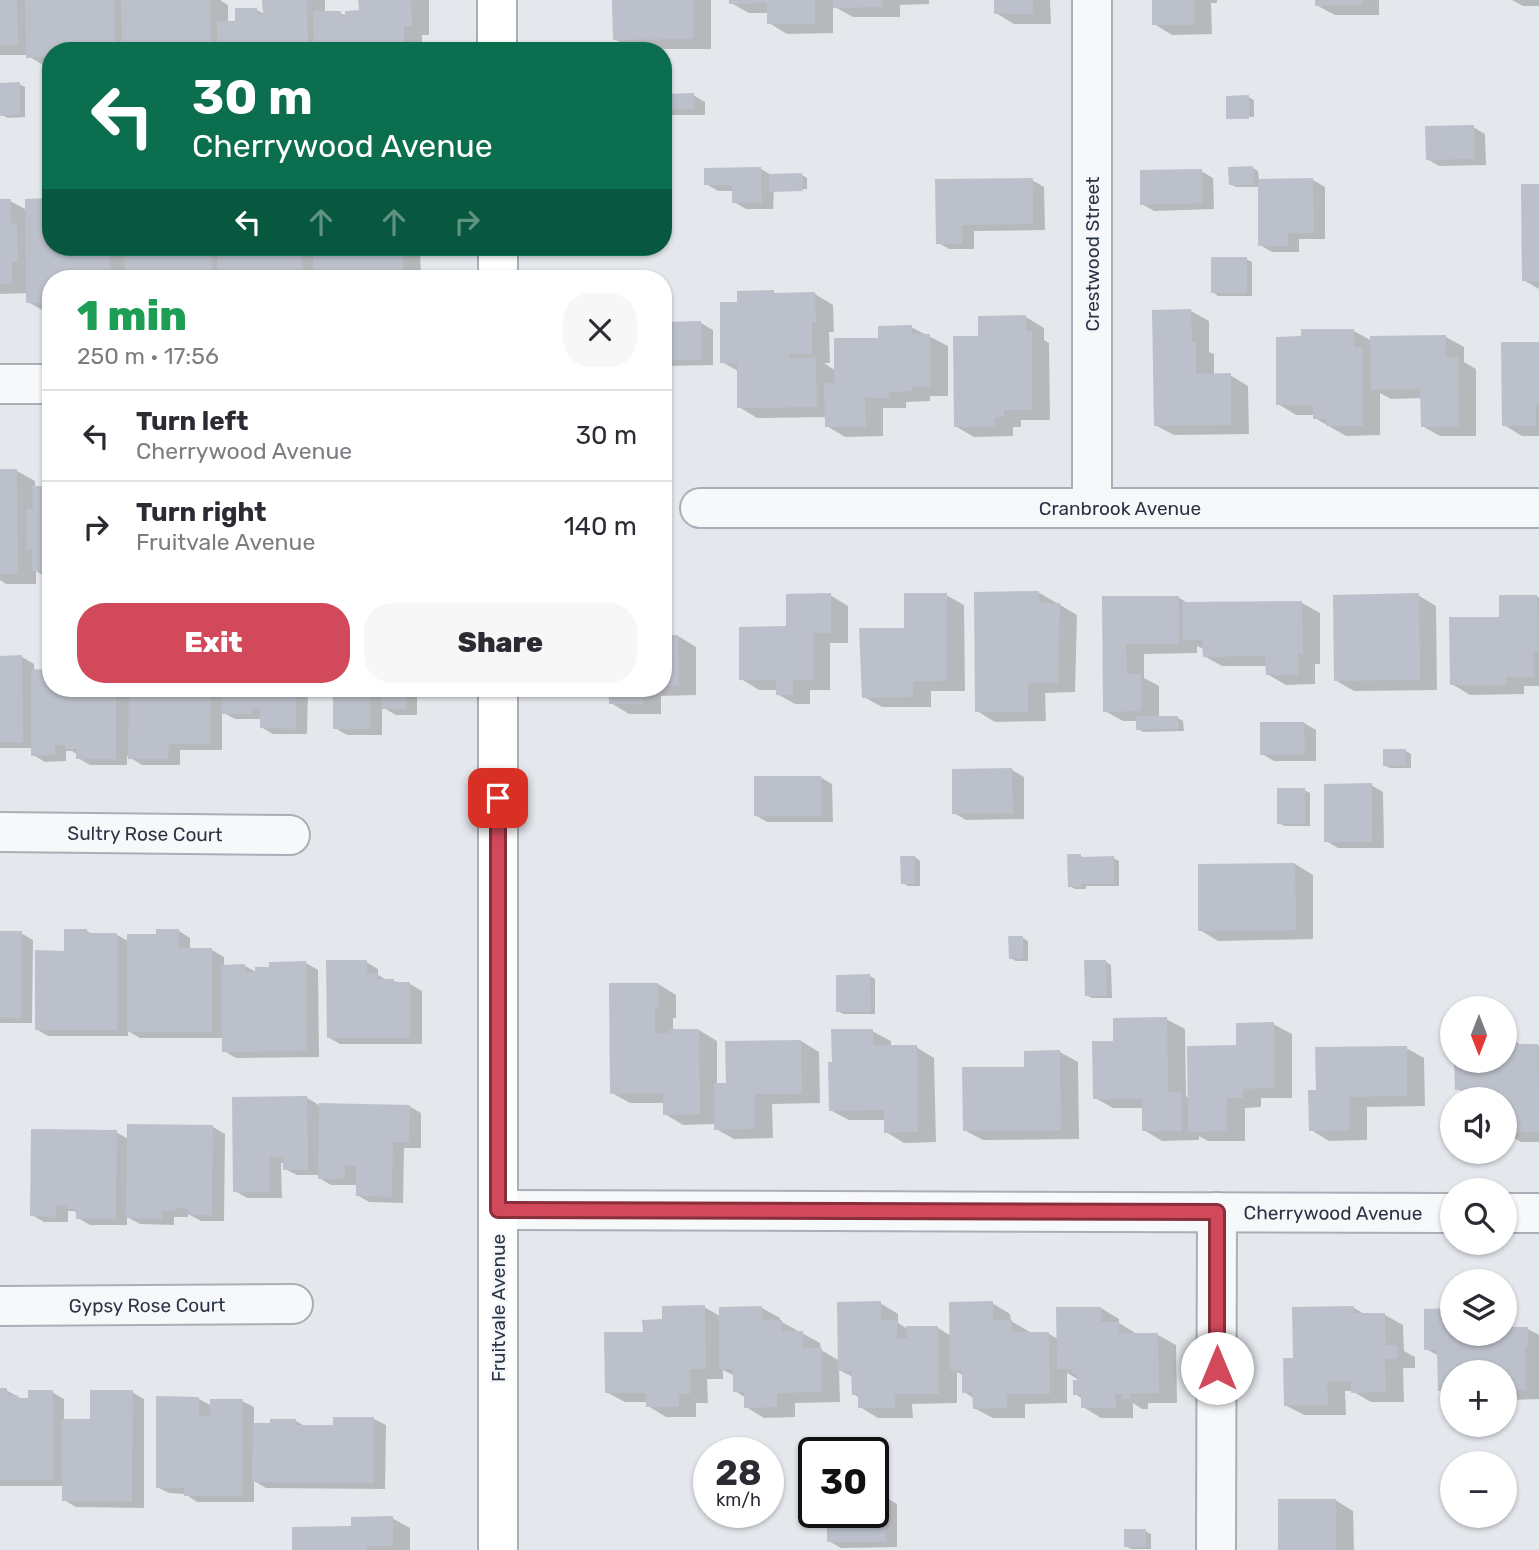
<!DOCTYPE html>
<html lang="en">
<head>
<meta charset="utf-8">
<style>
  :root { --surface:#fff; --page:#f7f7f7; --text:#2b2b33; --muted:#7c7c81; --line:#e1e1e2; --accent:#d1495b }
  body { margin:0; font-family:Rubik,sans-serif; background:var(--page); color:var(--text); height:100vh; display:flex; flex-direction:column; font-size:26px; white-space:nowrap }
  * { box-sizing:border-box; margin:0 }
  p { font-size:23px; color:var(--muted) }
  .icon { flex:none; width:38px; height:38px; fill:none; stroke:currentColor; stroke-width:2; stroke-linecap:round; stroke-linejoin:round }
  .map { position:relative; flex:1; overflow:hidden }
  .sheet { position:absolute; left:42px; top:270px; width:630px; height:427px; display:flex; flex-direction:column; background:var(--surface); border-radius:28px; box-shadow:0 2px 5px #0004 }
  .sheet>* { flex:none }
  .banner { position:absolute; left:42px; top:42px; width:630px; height:214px; border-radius:28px; box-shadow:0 2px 5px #0004; background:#0b6e4f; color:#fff; overflow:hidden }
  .needle { width:46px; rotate:180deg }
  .fabs { position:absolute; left:1440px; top:996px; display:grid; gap:14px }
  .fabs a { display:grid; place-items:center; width:77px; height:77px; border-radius:50%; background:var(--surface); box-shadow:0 2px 5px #0004; font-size:35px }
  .speed { position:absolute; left:693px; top:1437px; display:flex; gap:14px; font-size:35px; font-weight:700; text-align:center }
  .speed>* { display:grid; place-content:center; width:91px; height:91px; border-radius:50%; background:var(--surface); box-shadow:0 2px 5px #0004; line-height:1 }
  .speed small { font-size:18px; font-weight:400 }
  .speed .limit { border:4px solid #111; border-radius:10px; background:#fff; color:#111 }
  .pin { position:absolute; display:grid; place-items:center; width:60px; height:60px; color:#fff; margin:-30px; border-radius:14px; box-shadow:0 4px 10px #0006 }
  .me { position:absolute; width:77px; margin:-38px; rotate:0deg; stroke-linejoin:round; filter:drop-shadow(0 0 5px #0008) }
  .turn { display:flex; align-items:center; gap:24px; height:147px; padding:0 35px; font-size:32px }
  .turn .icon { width:91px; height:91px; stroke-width:2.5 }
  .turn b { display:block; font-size:49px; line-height:60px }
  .lanes { display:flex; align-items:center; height:66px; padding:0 35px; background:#0003; justify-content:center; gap:35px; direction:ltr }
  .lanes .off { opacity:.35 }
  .round { display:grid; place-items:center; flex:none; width:74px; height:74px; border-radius:28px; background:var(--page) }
  .headline { display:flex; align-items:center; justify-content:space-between; height:119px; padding:0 35px }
  h1 { font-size:42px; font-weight:800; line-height:52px; color:#1e9e55 }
  .button { display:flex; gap:14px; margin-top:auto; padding:14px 35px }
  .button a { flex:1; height:80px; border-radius:28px; background:var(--accent); color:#fff; font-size:28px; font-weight:800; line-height:80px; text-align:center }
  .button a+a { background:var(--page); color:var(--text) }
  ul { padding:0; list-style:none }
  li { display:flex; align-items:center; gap:21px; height:91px; padding:0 35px; border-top:2px solid var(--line) }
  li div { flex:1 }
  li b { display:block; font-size:26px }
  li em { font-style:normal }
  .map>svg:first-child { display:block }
</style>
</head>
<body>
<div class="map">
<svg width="1539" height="1550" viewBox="0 0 1539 1550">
  <rect width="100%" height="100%" fill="#e4e7ec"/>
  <path fill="#0003" d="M0,0H220L228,5V22H236L257,10L264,14V0H325V13H340L347,16L360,12V0H429V35H422V51H51V67H46L27,55H0Z
    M614,0H711V49H633L614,39Z
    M731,0H929V4L900,5V17H853L833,6V33L787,34L769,23V13H749L731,3Z
    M995,0H1050L1051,24H1014L996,13Z
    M1154,0H1217V3H1211L1212,34L1172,35L1154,24Z
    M1316,0H1379V15H1335L1316,5Z
    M1512,0H1539V6H1523Z
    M19,84L25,87V117L8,118L2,115Z
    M663,95H693L705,102V115H663Z
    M1248,97L1254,100V117H1231V120L1228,118Z
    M1473,127L1485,134L1486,165L1439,166L1427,159Z
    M1253,168L1258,171L1259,180H1313L1325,187V239H1299V252H1272L1260,245L1259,187H1236L1230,184Z
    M761,169L773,176L802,175L807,178V189L774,190L773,209H746L734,202V191H718L706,184Z
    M1201,171L1213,178L1214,209L1154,211L1142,204Z
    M937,180H1032L1044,187L1045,230L974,231V249H949L937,242Z
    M1539,186V289L1523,280Z
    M0,201H10L27,210L51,247H420L421,278H51V312H46L28,302V293L0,294Z
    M1246,259L1252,262V296H1218L1213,292Z
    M815,294L833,305L834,332H829L830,363H824L836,371L879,339L911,327L948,346V396H930V401L906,402V408H883V436L845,437L827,426V417L757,418L739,407L738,371L722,362L738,303Z
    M663,311L667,313L668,323H701L713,330V365L664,366L663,399Z
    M1191,311L1209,321V352L1214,354V376L1230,375L1248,386L1249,434L1174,435L1155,425Z
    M1026,317L1044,328V340L1049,343L1050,420H1021V427H1013V436L974,437L955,426L980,338Z
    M1354,331L1372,341L1446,337L1464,347V362L1476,369V436H1440L1422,426V398L1391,399L1380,393V435L1346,436L1315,418V415H1296L1278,404Z
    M1539,343V436H1522L1504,425Z
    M0,471H17L35,481V488H51V580L36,571V584H6L0,580Z
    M1038,592L1077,615L1075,692L1045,693L1046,721L995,722L977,711Z
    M830,595L848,606V643H830V690H810V704H795L777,694V690H759L741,679Z
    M946,595L964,605L965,691H931V707H882L864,697L906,629Z
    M1418,595L1436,606L1437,690L1354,691L1335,680Z
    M1537,596L1539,598V686H1524V694L1470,695L1452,684L1501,618Z
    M1178,597L1189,604L1302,603L1320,613V664H1315V684L1286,685L1267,674V666H1222L1204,656V649L1197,646V653L1144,654V678L1159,686V718H1178L1183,721L1184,731L1143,732L1138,729V721H1123L1105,711L1104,598Z
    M678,636L696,647V695L661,696V714H629L611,703V688H663V637Z
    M0,657H22L34,664V671L51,688H308L307,734H273L261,727V719H235L222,712V750H180V765H142L127,756V765H90L78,758V755L72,751H66V761L45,762L33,755V748H0Z
    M335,688H417V715H396L382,707V735H347L335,728Z
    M1304,723L1316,730V761H1274L1262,754Z
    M1406,751L1411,754V768H1390L1384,765Z
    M1012,770L1024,777V819L966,820L954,813Z
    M820,777L832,784L833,822H767L755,815Z
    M1371,785L1383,792L1384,848H1338L1326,841Z
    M1304,790L1310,793V826H1284L1279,823Z
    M1081,856L1086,859L1113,858L1119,861V886H1086V889H1075L1069,886Z
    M915,857L920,861V886H908L903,883Z
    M1295,864L1313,875V939L1218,941L1200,930Z
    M87,931L94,935H117L128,941L179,931L190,938V950H212L224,957V966H245L256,972L306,963L318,970L319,1057L236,1058L224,1051V1038H140L128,1031V1036H48L36,1029L65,953Z
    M0,932L21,933L33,940L32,1023H0Z
    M1023,938L1028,941V961H1016L1010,958Z
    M366,962L378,969V975L387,980L410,984L422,991V1044H340L328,1037Z
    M1106,962L1111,965L1112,998H1092L1086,995Z
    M870,976L875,979V1014H843L838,1011Z
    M658,984L676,995V1018H673V1031L699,1030L717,1041V1085H727L801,1041L819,1052L820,1103L772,1104L773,1138L734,1139L716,1129V1124L683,1125L665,1114V1103H630L612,1093Z
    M1166,1019L1185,1029L1186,1096L1190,1099L1238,1047L1273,1024L1292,1034V1098H1261V1107L1245,1108V1141H1208L1199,1136V1140L1162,1141L1144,1130V1108H1113L1095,1098L1115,1043Z
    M1505,1028L1515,1033V1041L1522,1046H1539V1142H1521L1505,1133V1099H1475L1456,1088L1505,1060Z
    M872,1031L891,1041V1047H916L934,1058L936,1142L904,1143L886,1132V1120H849L830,1110Z
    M1406,1048L1424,1058L1425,1106L1367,1107V1140L1329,1141L1311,1130L1317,1091Z
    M1060,1052L1078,1062L1079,1139L983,1140L964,1130L1026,1069Z
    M307,1098L319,1105L409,1106L421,1113V1148H404L403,1203L369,1202L357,1195L358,1185H331L319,1178V1175H297L285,1169V1163H281L282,1198H247L235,1191Z
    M213,1127L225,1134L224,1221H201L188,1214V1217H174V1225L140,1224L127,1217V1225H90L78,1218V1213L74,1211H68V1222H44L32,1215L116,1132L128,1139Z
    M880,1303L898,1314V1323L906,1328H938L951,1336L992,1303L1010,1314L1011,1321L1030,1332L1049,1334L1058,1339L1101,1308L1119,1319V1323L1137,1334L1158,1335L1176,1345L1177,1403H1148V1409H1142L1133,1403V1418H1101L1083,1407V1399L1075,1394L1081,1381L1067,1373V1403L1025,1404V1418H993L974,1408V1398L964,1392V1376L957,1372V1403L912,1404L913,1418H878L860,1407V1398L853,1394V1377L839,1370L840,1402L795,1403V1417L764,1418L746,1407V1398L735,1391V1376L723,1370V1379H707L708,1403H696V1417H666L648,1406V1402H625L606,1392L644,1334L664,1321L704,1307L720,1316L762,1308L780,1318V1321L820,1343L821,1350L840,1361Z
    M1354,1308L1366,1315H1385L1403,1325L1404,1351L1415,1357V1368H1403L1404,1402H1371L1352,1391H1345L1346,1415H1304L1285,1405L1295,1360Z
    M1452,1310V1334H1505V1329H1528L1539,1335V1399L1505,1400V1372H1452V1406L1449,1404V1395L1439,1390V1356L1426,1349V1311Z
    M0,1390H6L22,1399H30L52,1392L64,1399V1421H91L132,1392L144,1399V1508L76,1507L64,1500V1486H0Z
    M199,1399L212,1406L242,1401L254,1407V1424L296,1421L306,1427H335L374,1419L386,1425L385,1489L266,1488L254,1481V1502H197L185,1494L169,1493L157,1487Z
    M885,1497L897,1504V1547L841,1548L829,1541V1512H873Z
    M1335,1500L1353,1511L1354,1550H1280Z
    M392,1518L410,1528V1550H293L353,1528Z
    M1145,1531L1151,1534V1549H1131L1126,1546Z"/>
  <path fill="#bbc0ca" d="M0,0H17L18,45H0Z
    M25,0H114L115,51H51V57L26,58Z
    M121,0H210L211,51H122Z
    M262,0H307L308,51H217V21H235V8H257V15H263Z
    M358,0H411L412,26H404V51H314L313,11H341V17H345V11L359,10Z
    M612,0H693V39L613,40Z
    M729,0H815V24H767V3L729,4Z
    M833,0H882V7L833,8Z
    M994,0H1033V14H994Z
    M1152,0H1194V25H1152Z
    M1315,0H1362V5L1315,6Z
    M20,82V115L0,116V83Z
    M694,93V109H663V94Z
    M1249,95V119H1226V96Z
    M1474,125V159L1426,160L1425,126Z
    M1253,166L1254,185H1229L1228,167Z
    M761,167L762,203H732V185H704V168Z
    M1202,169V203L1140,205V170Z
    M802,173L803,191L769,192V174Z
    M1033,178V224L962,225V244H936L935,179Z
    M1313,178L1314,233H1288V246H1258V179Z
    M1521,184H1539V281H1522Z
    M51,198V247H110V278H51V303H26L25,199Z
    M0,199H11V224L17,223L18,262H12V284H0Z
    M124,247H212L213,278H125Z
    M217,247H302V278H218Z
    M313,247H403V278H314Z
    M1211,257H1247V293H1211Z
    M774,290V293L815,292L816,322H812V354H789V358L816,357L817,407L737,408V363H720V302H737V291Z
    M1191,309L1192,342H1196V374L1231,373V425L1154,426L1152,310Z
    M1026,315V331H1032V410H1004V417H995V427H954L953,336H978V316Z
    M701,321L702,360H663V322Z
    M912,325V334H930V387H912V391L889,392V398H865L866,427H825L824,383H834V338H878V326Z
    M1301,329H1354V347H1362L1363,426H1326V419H1313V405H1276V337L1301,336Z
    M1446,335V357H1458L1459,427H1421L1420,389L1371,390L1370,336Z
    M1501,342H1539V404H1536V426H1502Z
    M0,469H17L18,574H0Z
    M32,486H51V571H32V550H26V509H33Z
    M1039,591V603H1060L1058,683H1028V712H975L974,592Z
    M831,593V633H813V680H793V695H776V680H739V627L786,626V594Z
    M904,593H947V681L913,682V697L862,698L859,628H904Z
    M1419,593L1420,680L1334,681L1333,595Z
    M1499,595H1537L1538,652H1533L1534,677H1506V685H1450L1449,617H1499Z
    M1102,596H1179V644H1126L1127,674H1141V711L1103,712Z
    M1302,601L1303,654H1298V675H1266L1265,656L1203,657L1202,640H1183L1182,602Z
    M663,635H678L679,686H663Z
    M22,655L23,742H0V656Z
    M31,669L51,670V688H116V759H76V749H65V745H55V755L31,756Z
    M129,688H211L210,744H169L168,759H128Z
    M222,688H296V729L260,728V708H252V714H222Z
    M333,688H406V709H382L381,696H370V729H333Z
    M609,688H643V704H609Z
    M1136,716H1178L1179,729L1136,730Z
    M1260,722H1304L1305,755H1260Z
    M1383,749H1406V766H1383Z
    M1012,768L1013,813L952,814V769Z
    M754,776H821V816H754Z
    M1372,783V842H1324V784Z
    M1277,788H1305V824H1277Z
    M1067,854H1081V857L1114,856V884H1081V887H1068Z
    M900,856H915V884H901Z
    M1295,863L1296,930L1198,931V864Z
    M64,929H87V933H117V1030H35V950L64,951Z
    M156,929H179V948H212V1032H127V934H156Z
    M0,931H22L21,1018L0,1017Z
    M1008,936H1023V958L1009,959Z
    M326,960H367V973H378L377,979H394V982H410V1038H327Z
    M1084,960H1106L1107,996H1085Z
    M306,961L307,1051L222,1052L221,965L245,964V972H255V967H269V962Z
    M870,974L871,1012H836V975Z
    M609,983H658L659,1008H655V1034L669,1033V1029H699L700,1114L663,1115V1093L610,1094Z
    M1167,1017L1168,1092H1181L1182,1131H1142V1099H1093L1092,1041H1113V1018Z
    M1274,1022L1275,1088L1243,1089V1098H1227V1131L1188,1132L1187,1046L1236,1045V1023Z
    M831,1029H873V1045H917L918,1132L884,1133V1110L829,1111L828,1062H832Z
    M801,1040L802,1094H755V1129L714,1130V1083H726L725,1041Z
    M1505,1044H1538L1539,1132H1505V1099H1486V1089L1455,1090L1454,1060H1505Z
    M1407,1046V1096L1349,1097V1131H1309L1308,1090H1316L1315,1047Z
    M1060,1050L1061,1130L963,1131L962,1067H1024V1051Z
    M307,1096L308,1170H283V1157H270V1192H233L232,1097Z
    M319,1103L410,1105L409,1142H393L392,1197L356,1196V1166H345V1179H318Z
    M127,1124L213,1125L212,1215H188V1209L176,1208V1211H162V1219L126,1218Z
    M31,1129L117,1130L116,1219H76V1209H67V1205H56V1217L30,1216Z
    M881,1301V1320H897V1338H907L906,1326H938L939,1394H895V1408H858V1394L852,1395L851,1371H838L837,1302Z
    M993,1301V1320H1012V1332H1049L1050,1394H1007V1408L973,1409L972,1392L962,1393V1370H950L949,1302Z
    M705,1305L706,1369H690V1394H679V1407H646V1393H605L604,1332H643L642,1320L662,1319V1306Z
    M762,1306V1320H782V1331H803V1348H822V1392L777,1393V1407L744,1408V1392H733V1369H719V1307Z
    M1354,1306V1313H1385L1386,1345H1397V1359H1385L1386,1392L1351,1393V1381H1327L1328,1405L1284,1406L1283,1358H1293L1292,1307Z
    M1056,1307H1101V1322H1119V1333H1158L1159,1393L1130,1394V1399H1122V1394H1115L1116,1408H1081V1395H1073V1380H1077V1374H1072V1369H1057Z
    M1452,1308V1334H1505V1327H1528V1347H1525L1526,1390H1505V1372H1452V1405H1448L1447,1391H1438L1437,1350H1424V1309Z
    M0,1388H7V1395H17V1398H28V1390H53L54,1480H0Z
    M90,1390H133L132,1502L62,1501V1419H90Z
    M156,1396L199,1397V1416H210V1399H243L242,1496H184V1488H156Z
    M333,1417H374V1483L252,1482L253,1423H270V1419H296V1425H333Z
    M873,1495H885L886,1542H827V1512H873Z
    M1278,1499H1336V1550H1278Z
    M393,1516V1546H367V1550H292V1527L351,1526V1517Z
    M1124,1529H1146V1547H1124Z"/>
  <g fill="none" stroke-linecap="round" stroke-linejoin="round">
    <defs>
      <g id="street">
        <path d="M1092,0V508"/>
        <path d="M0,384H51"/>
        <path id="s1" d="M700,508H1539"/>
        <path id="s2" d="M0,832L290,835"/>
        <path id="s3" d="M498,1210L1452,1213"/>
        <path d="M1505,1213H1539"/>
        <path id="s4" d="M0,1306L293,1304"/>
        <path d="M1216,1550L1217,1212"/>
      </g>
      <path id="secondary" d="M497,0V51
        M498,247V278
        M498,688V1550"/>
    </defs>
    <use href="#street" stroke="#a9aeb7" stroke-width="42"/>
    <use href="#secondary" stroke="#a9aeb7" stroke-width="42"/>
    <use href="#street" stroke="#f7f8fa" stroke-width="38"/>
    <use href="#secondary" stroke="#fff" stroke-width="38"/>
  </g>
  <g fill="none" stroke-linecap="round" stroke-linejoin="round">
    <defs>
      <path id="route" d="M498,798V1210L1217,1212V1368"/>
    </defs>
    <use href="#route" stroke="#882f3b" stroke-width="18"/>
    <use href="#route" stroke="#d1495b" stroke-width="12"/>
  </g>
  <g text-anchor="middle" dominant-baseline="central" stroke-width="5" stroke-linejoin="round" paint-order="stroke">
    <g font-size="19" fill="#2b3445" stroke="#f4f6f9">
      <text transform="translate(1092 254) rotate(-90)">Crestwood Street</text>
      <text stroke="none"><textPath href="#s1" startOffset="420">Cranbrook Avenue</textPath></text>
      <text stroke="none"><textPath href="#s2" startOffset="145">Sultry Rose Court</textPath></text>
      <text stroke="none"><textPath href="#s3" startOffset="835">Cherrywood Avenue</textPath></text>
      <text stroke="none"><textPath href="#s4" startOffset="147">Gypsy Rose Court</textPath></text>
      <text transform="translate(498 1308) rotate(-90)">Fruitvale Avenue</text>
    </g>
  </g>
</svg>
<div class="fabs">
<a><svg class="needle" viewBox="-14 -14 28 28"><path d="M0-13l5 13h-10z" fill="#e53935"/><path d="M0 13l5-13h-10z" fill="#7c7c81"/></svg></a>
<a><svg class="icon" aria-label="sound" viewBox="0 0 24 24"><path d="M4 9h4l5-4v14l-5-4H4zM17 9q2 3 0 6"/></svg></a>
<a><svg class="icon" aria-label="search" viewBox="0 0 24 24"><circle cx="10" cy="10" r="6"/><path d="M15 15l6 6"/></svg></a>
<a><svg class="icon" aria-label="layers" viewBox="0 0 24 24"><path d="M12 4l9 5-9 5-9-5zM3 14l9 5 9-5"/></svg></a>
<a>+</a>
<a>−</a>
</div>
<div class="speed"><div>28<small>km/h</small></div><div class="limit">30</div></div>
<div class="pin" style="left:498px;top:798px;background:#d93025"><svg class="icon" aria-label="arrive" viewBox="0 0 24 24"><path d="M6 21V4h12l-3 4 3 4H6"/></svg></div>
<svg class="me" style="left:1217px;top:1368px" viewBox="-20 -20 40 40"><circle r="19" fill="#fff"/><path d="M0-13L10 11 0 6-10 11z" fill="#d1495b"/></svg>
<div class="banner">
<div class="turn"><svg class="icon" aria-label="left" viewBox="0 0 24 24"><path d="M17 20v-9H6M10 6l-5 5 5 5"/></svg><div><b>30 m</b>Cherrywood Avenue</div></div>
<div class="lanes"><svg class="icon" aria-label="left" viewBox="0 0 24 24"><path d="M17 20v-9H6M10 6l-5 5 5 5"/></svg><svg class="icon off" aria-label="ahead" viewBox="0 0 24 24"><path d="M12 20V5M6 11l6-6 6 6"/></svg><svg class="icon off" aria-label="ahead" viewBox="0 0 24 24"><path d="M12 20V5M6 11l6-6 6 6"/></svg><svg class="icon off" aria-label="right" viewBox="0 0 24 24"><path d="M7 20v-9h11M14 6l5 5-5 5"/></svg></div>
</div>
<section class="sheet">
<div class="headline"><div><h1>1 min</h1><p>250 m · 17:56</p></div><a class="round"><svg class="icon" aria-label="close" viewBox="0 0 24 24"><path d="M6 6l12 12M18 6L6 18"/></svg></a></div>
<ul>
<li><svg class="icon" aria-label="left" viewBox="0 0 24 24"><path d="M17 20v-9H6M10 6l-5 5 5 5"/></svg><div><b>Turn left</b><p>Cherrywood Avenue</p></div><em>30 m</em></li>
<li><svg class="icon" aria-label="right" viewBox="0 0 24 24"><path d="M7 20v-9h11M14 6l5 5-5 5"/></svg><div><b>Turn right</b><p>Fruitvale Avenue</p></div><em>140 m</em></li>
</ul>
<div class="button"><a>Exit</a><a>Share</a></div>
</section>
</div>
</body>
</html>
